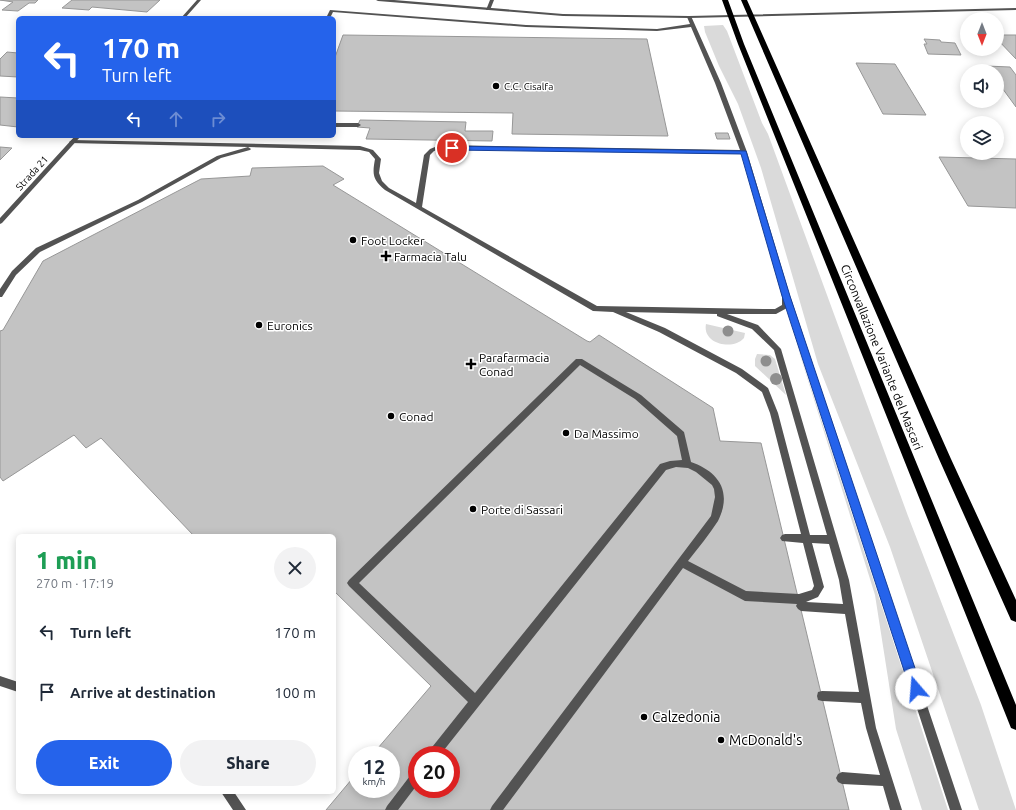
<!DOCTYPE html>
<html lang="en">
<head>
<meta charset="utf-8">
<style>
  :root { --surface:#fff; --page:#f2f2f3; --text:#1f2937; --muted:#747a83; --accent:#2563eb }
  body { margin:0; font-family:Ubuntu,sans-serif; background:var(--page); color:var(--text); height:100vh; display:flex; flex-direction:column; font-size:15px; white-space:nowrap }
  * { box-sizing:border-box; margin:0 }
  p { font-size:13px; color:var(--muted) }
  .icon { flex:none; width:22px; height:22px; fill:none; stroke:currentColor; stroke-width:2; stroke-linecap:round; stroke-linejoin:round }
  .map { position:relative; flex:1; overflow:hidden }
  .drawer { position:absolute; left:16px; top:534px; width:320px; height:260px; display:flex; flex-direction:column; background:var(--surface); border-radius:6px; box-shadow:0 2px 10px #0003 }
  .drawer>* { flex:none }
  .top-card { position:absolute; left:16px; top:16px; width:320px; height:122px; border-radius:6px; box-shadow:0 2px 10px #0003; background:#2563eb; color:#fff; overflow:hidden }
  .needle { width:26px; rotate:180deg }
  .fabs { position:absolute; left:960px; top:12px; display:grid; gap:8px }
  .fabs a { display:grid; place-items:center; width:44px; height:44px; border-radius:50%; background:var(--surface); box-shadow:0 2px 10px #0003; font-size:20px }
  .speed { position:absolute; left:348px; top:746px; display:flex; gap:8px; font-size:20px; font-weight:700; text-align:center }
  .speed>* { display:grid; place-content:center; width:52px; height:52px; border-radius:50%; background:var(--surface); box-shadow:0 2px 10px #0003; line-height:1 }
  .speed small { font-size:10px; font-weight:400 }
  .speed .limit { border:6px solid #d22; background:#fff; color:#111 }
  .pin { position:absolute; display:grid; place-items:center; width:34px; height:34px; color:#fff; margin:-17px; border:2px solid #fff; border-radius:50%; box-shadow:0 1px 4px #0007 }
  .me { position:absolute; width:44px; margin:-22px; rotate:342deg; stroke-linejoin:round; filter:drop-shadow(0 0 3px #0008) }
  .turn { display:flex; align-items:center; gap:14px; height:84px; padding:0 20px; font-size:18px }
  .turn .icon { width:52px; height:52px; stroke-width:2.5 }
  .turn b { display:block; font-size:28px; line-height:34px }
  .lanes { display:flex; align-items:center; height:38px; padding:0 20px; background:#0003; justify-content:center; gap:20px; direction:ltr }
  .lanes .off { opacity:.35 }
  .round { display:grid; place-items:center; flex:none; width:42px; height:42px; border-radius:21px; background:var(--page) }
  .summary { display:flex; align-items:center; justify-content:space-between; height:68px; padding:0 20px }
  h1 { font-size:24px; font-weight:800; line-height:30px; color:#1e9e55 }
  .button { display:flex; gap:8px; margin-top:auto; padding:8px 20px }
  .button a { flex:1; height:46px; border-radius:24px; background:var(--accent); color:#fff; font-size:16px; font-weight:800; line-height:46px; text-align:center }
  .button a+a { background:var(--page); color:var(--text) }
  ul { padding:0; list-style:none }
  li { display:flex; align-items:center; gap:12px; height:60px; padding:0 20px }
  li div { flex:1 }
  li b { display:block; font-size:15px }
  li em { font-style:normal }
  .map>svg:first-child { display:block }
</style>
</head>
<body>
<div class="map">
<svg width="1016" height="810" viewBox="0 0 1016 810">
  <rect width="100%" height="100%" fill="#fff"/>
  <path fill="#dadada" d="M723,25L727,31L762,123L768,134L908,516L981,705L1016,810H979L890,547L818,364L761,168L738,104L719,66L705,32L704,26Z
    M706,324L745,333L744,338C733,351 702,344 706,324Z
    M795,339L948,810H922L896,729L875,595Z
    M757,354L770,355L775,359L786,395L755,366V359Z"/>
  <path fill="#c3c3c3" stroke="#979797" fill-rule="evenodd" d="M0,0H38L35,3H29L18,11L2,10L13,2Z
    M72,0H160L147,12L92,7L89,10L62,8Z
    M343,35L647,39L668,136L512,134L513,113L334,111V60Z
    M997,35H1016V59L997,39Z
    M924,39L940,40L941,42L955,43L961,55L928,54L924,44H927Z
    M7,52L18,53V77L0,76V59Z
    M856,63L895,64L926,115L883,114Z
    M986,66L1010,67L1016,75V107L997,81V71H990Z
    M0,97L18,98V127L0,125Z
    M360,120L466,122L465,131H493L492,141L366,139L370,128L357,127Z
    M715,133H728L730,139H717Z
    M0,147L12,148L0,160Z
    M939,157L1016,159V208L968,206Z
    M323,166L344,179L333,185L587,341L590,342L599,335L713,408L720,441L761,443L849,810H326L357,773V789H391V755H372L431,686L334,591V536H194L101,438L86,448L74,435L3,481L0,477V331L3,330L43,261L201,179L250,176L252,168ZM417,755H451V789H417Z"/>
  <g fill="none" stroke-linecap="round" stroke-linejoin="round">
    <path fill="#535353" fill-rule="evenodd" d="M490,0H494L490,10H486Z
      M330,10L526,25L657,29L690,24L687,17L691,16L721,83L747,152L790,296L962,810H950L787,308L776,314H727L758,325L781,349L849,580L876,728L902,810H890L883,786L842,784L838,782L836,778L838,774L842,772L880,775L866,728L861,703L822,701L818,700L817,696L818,692L822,691L859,692L845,614L801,611L798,609L796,606L797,604L745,601L683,568L503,810H490L492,806L711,516L715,497L714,489L712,485L696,472L688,468L676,467L666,470L440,755H427L429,751L468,702L349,586L347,583L349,580L576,359H582L641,395L684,432L691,462C711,469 728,483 723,507C722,512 720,517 718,521C709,535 698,548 688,561L746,591L799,594L812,590L814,586L803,543L782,541L780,538L782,535L785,534H801L770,413L762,392L736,373L659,332L613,312L593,311L385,190C373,180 372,175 375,159L369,152L360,150L248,147L251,149L250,150L221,158L142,202L40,252L16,275L2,297H0V289L12,271L36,248L138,200L217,156L248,147L70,143L69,142L72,140L360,146L373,150L381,159L379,173L382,181L389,188L416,203L424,155L430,149L440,145L740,150L715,83L691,27L657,31L526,27L333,12L330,18H326ZM441,149L742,154L782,296V305L775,309H763L597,306L422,207L430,155L434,151ZM626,312L717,314V316L752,329L774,350L827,535H810L778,413L768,388L742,369L665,328ZM580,365L635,399L677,436L682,460L670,461L660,464L475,693L359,583ZM812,543L829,544L839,580L843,604L806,602L818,597L824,587Z
      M334,123H358L361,125L358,127H334Z
      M0,676L18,682V692L0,686Z
      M417,770V785L398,810H385L387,806L413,772Z
      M221,792H234L246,810H233Z"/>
    <path fill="#535353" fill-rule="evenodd" d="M197,0H201L185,18H181Z
      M376,0H394L563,14L689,16L1016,8V10L689,18L563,16L378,1Z
      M75,136H81L2,223L0,224V218Z"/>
    <path fill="#000" fill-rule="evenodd" d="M722,0H728L744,44L1016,705V730L1011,728L1009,723L738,44Z
      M741,0H747L951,459L1016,600V622L1011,620L939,459Z"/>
  </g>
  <g fill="#8e8e8e">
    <circle cx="728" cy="331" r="5.5"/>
    <circle cx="766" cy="361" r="5.5"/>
    <circle cx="776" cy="379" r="6"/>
  </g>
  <path fill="#2563eb" stroke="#184099" d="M449,146L746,151L790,296L922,689L920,693L916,695L912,693L910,689L782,296L741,154L452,150L448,148Z"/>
  <g fill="#000" stroke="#fff" stroke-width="1.5">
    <circle cx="496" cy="86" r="4"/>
    <circle cx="353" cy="240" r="4"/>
    <path d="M384 250h4v4h4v4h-4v4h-4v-4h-4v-4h4z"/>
    <circle cx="259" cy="325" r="4"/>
    <path d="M469 358h4v4h4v4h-4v4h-4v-4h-4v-4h4z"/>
    <circle cx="391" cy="416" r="4"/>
    <circle cx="566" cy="433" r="4"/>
    <circle cx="473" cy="509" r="4"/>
    <circle cx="644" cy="717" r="4"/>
    <circle cx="721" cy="740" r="4"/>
  </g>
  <g text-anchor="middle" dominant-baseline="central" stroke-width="3" stroke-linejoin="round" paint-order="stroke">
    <g font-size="10" fill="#000" stroke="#fff" text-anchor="start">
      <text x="504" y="86">C.C. Cisalfa</text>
    </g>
    <g font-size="10" fill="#000" stroke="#fff">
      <text transform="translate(32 173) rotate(-48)">Strada 21</text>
    </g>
    <g font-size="12" fill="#000" stroke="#fff" text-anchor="start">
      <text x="361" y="240">Foot Locker</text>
      <text x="394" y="256">Farmacia Talu</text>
      <text x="267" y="325">Euronics</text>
      <text x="479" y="357">Parafarmacia<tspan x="479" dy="14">Conad</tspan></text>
      <text x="399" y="416">Conad</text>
      <text x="574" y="433">Da Massimo</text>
      <text x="481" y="509">Porte di Sassari</text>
    </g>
    <g font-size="12" fill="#000" stroke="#fff">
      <text transform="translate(882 357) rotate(68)">Circonvallazione Variante del Mascari</text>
    </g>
    <g font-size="14" fill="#000" stroke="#fff" text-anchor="start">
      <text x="652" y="717">Calzedonia</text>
      <text x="729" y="740">McDonald's</text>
    </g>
  </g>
</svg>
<div class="fabs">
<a><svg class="needle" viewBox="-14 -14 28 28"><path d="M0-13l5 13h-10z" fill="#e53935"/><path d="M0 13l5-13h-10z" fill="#747a83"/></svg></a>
<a><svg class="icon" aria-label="sound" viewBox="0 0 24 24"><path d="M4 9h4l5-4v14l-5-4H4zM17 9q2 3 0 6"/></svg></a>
<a><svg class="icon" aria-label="layers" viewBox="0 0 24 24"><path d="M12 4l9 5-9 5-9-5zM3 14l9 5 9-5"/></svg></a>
</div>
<div class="speed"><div>12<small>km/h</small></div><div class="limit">20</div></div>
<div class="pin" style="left:452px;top:148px;background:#d93025"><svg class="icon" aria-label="arrive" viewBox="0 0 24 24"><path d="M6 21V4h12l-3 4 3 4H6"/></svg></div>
<svg class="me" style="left:916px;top:689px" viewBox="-20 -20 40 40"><circle r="19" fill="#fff"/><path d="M0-13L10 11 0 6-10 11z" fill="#2563eb"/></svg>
<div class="top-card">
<div class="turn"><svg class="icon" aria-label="left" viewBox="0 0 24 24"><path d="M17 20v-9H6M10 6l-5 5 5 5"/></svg><div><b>170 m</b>Turn left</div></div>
<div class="lanes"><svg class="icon" aria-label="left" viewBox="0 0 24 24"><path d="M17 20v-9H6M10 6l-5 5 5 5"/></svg><svg class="icon off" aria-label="ahead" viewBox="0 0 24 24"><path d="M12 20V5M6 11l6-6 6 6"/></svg><svg class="icon off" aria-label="right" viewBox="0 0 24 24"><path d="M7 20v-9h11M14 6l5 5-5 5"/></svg></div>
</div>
<section class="drawer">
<div class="summary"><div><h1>1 min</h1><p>270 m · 17:19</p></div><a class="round"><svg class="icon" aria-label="close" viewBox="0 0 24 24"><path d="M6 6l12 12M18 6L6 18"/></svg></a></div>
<ul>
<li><svg class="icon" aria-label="left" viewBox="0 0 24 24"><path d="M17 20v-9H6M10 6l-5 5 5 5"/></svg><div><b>Turn left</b></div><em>170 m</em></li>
<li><svg class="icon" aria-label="arrive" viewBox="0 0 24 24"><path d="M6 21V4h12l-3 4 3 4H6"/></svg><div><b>Arrive at destination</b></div><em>100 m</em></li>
</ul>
<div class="button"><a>Exit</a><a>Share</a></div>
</section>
</div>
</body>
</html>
